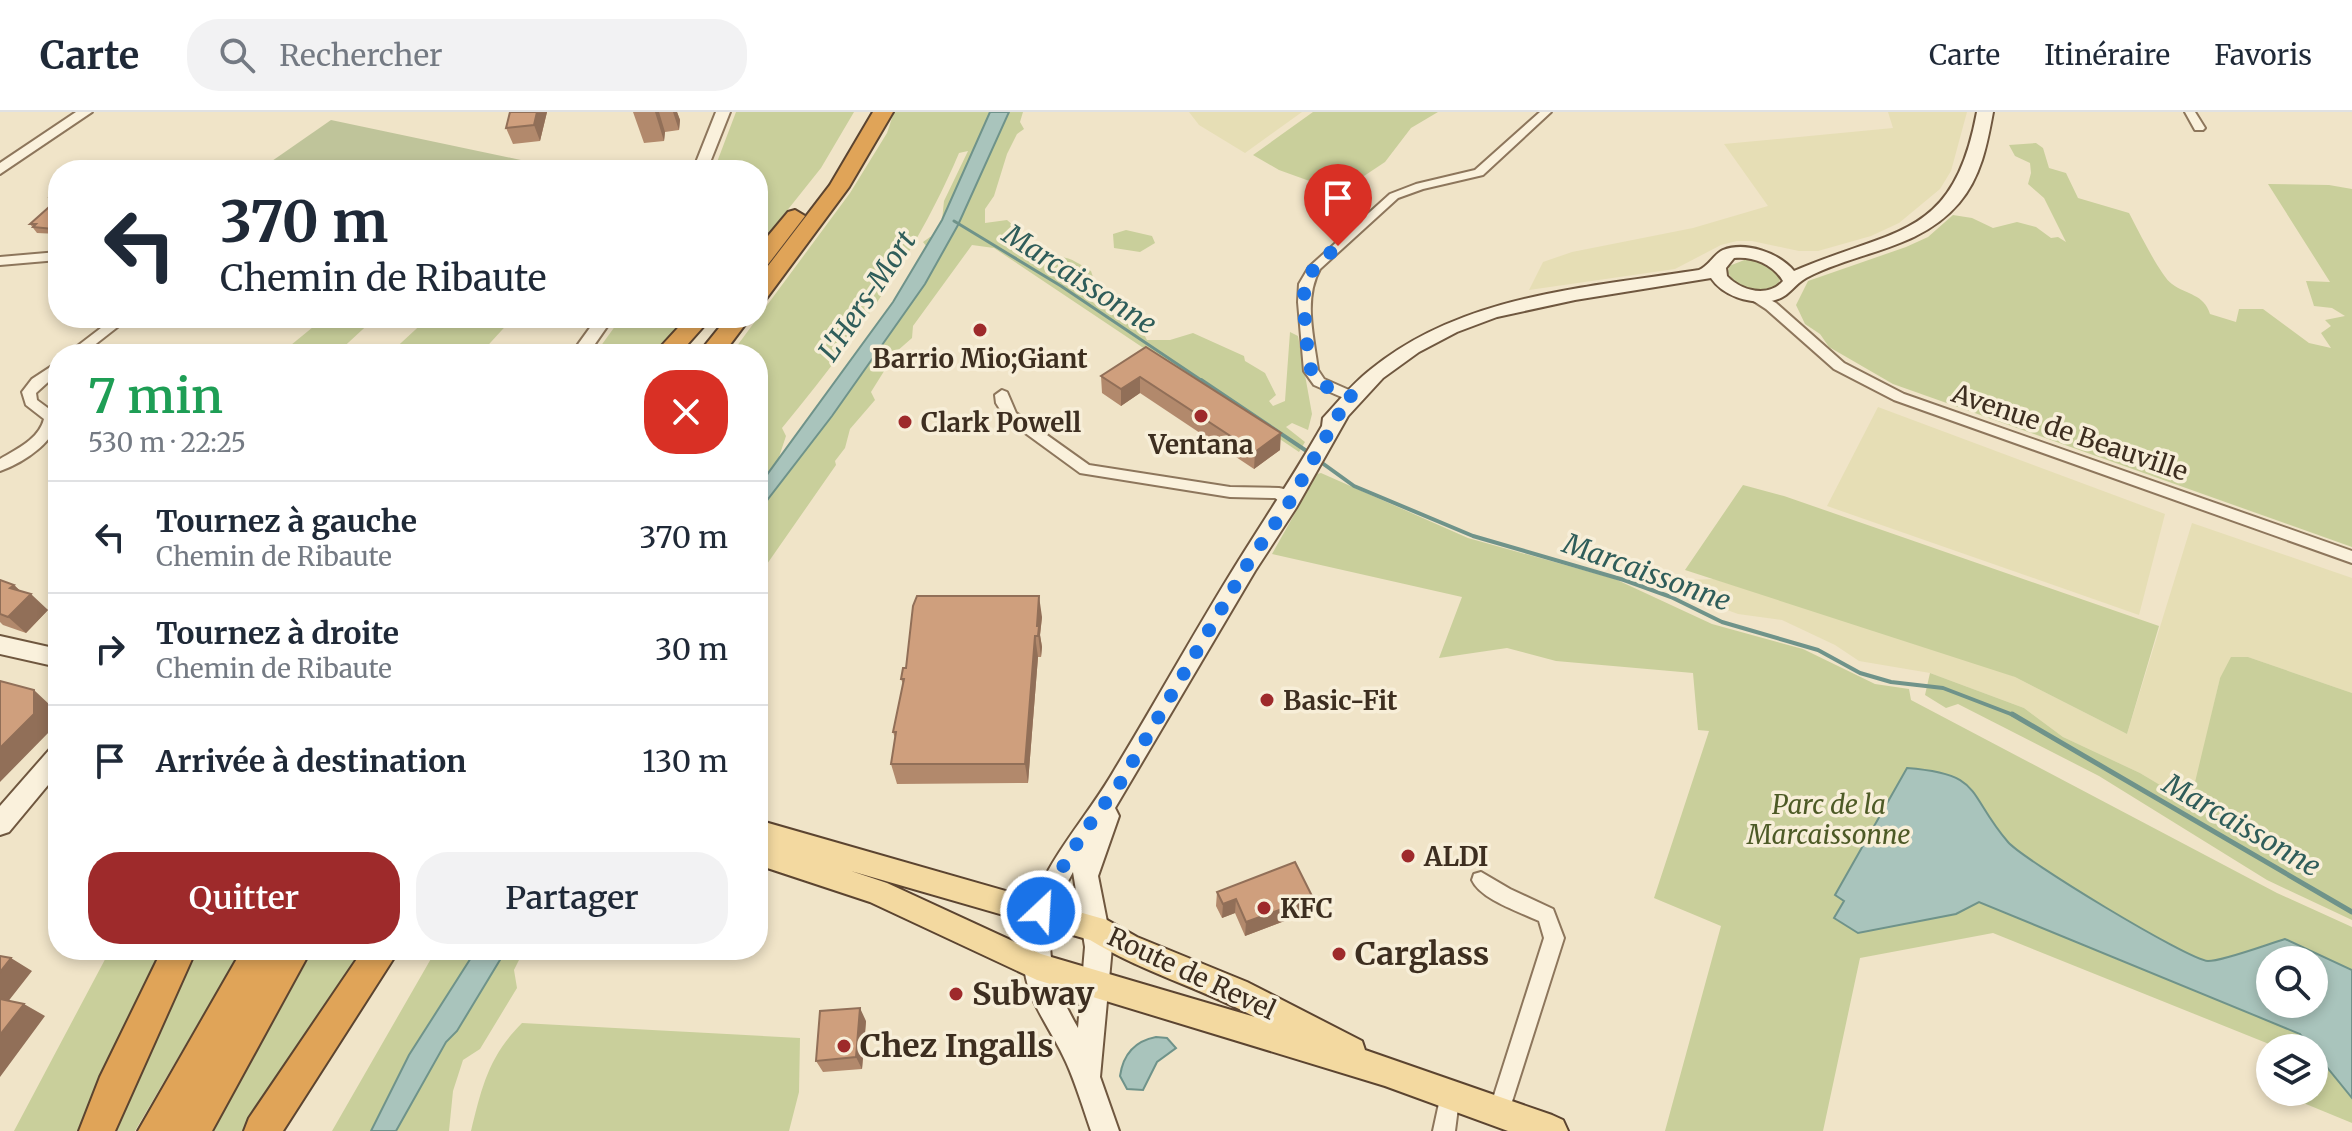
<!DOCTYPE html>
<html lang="fr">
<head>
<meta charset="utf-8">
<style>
  :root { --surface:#fff; --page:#f2f2f3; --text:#1f2937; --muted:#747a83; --line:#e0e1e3; --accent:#9e2a2b }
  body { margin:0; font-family:Merriweather,serif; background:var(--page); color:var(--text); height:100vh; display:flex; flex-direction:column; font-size:30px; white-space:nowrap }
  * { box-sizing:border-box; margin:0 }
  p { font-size:26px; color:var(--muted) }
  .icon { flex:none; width:44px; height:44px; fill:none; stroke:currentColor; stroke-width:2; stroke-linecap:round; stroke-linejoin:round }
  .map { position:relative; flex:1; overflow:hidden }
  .sheet { position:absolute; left:48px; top:232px; width:720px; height:616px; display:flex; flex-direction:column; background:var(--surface); border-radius:32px; box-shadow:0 4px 12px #0003 }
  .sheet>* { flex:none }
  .guide { position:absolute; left:48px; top:48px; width:720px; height:168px; border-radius:32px; box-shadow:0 4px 12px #0003; background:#fff; color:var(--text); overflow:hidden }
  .controls { position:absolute; left:2256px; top:834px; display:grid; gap:16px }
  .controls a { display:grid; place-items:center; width:72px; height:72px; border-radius:50%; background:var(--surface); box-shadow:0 4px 12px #0003; font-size:40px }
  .pin { position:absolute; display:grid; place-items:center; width:68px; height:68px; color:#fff; margin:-82px -34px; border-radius:50% 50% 50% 0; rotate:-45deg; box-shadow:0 0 8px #0007 }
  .pin .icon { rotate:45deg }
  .me { position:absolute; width:88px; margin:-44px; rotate:25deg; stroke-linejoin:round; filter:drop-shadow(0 0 6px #0008) }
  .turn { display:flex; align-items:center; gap:28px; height:168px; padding:0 40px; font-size:36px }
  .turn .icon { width:104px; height:104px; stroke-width:2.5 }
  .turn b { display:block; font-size:56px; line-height:68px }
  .round { display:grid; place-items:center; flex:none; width:84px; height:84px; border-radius:32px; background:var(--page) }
  .overview { display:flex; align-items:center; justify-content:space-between; height:136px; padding:0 40px }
  h1 { font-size:48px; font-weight:600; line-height:60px; color:#1e9e55 }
  .cta { display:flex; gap:16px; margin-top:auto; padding:16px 40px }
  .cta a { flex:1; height:92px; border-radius:32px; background:var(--accent); color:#fff; font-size:32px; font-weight:600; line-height:92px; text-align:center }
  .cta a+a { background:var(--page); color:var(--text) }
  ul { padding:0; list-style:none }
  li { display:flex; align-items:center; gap:24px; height:112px; padding:0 40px; border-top:2px solid var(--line) }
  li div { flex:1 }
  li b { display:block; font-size:30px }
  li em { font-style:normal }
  header { display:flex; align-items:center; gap:48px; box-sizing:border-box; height:112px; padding:0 40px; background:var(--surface); border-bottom:2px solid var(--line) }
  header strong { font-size:38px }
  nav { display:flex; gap:44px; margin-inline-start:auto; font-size:28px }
  .search { width:560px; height:72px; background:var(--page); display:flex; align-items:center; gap:20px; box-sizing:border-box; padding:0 28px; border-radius:32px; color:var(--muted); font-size:30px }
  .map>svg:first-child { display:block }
</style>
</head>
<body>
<header>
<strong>Carte</strong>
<div class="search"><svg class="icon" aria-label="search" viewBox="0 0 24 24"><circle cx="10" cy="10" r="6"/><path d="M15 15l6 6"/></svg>Rechercher</div>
<nav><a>Carte</a><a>Itinéraire</a><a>Favoris</a></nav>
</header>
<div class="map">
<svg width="2352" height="1019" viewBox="0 0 2352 1019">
  <rect width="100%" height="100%" fill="#f0e4c8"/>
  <path fill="#e6deb5" d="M1189,0H1302L1245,41L1199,13Z
    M1888,0H1967L1951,59L1940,77L1899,111L1871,124L1818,139H1799L1752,129H1737L1721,133L1675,157L1529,178L1543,150L1572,140L1693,116L1768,94L1724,32L1893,16Z
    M1878,295L2165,402L2139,503L1827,394Z
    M2192,411L2352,466V581L2248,545L2220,566L2191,692L2140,661L2063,625L2024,596L1930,561L1859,549L1835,533L1782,508L1738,502L1708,491L1688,476V468L1714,467L1956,543L2015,565L2127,622Z"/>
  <path fill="#c9cf9b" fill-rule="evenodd" d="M736,0H854L821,56L758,135V58H714Z
    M894,0H1023L1020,10L1024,17L1017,22L1007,42L994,84L985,97V111L1007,108L1030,128L1025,133L1033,146C1044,149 1050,145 1060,145C1071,145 1082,154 1091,159L1094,168L1084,182L1097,194L1128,192L1145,203L1139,213L1147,228H1170L1193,221L1244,244L1245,249L1265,261L1276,283L1269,289L1273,294L1285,289L1290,220L1298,224L1312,302L1308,318L1292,311L1286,315L1305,330L1299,340L994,136L972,133L913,214L912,226L896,240L871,280L875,288L850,317L845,336L835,349L836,353L758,465V400L832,304L925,172L938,149L923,130L930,125L951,120L942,108L944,89L968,39L959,41C916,143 852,231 782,316L786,324L778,348L758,375V242H731L850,81L887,21Z
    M1313,0H1438L1411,16L1385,50L1340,80L1279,58L1253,43Z
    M2036,31L2043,36L2049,56L2066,61L2078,86L2129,101C2137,116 2161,165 2172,172C2187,183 2204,182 2210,202L2236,210L2239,197H2263L2309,231L2331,236L2321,221L2331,214L2325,208L2345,204L2332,196L2314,194L2306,169L2330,170L2268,72L2329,73L2352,77V435L1893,272L1829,235L1820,222L1805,212L1796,193L1808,169L1906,135L1928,125L1953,103L1972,106L1993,116L2017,110L2036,115L2051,126L2058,125L2066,130L2044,86L2028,72L2031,61L2030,51L2015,44L2009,33Z
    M1126,118L1152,124L1155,131L1140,140L1114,136L1113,122Z
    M1747,147C1761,149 1776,152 1780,168L1776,174C1758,181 1739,178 1728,161L1729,154Z
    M324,206H375L336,242H280Z
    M428,206H513L480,242H389Z
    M621,206H694L661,242H595Z
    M1321,361L1468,426L1615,467L1712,512L1803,537L1875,572L1909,577L1911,588L2277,781L2352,815V1011L2301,990V980H2314V936H2279L1993,821L1860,846L1823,1019H1665L1721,814L1654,786L1709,619L1698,618L1693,561L1556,549L1507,536L1439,546L1462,485L1272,442L1317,362ZM2270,848H2314V892H2270Z
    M1743,373L1784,384L2159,514L2127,622L2015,565L1685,458Z
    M2231,545H2248L2352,581V808L2267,768L2099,664L1958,592L1946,596L1925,583L1930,561L2024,596L2063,625L2140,661L2190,691L2220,566Z
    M110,838H168L86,1019H14Z
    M190,838H241L135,1019H106Z
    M313,838H363L247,1019H213Z
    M436,838H476L409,943L371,1019H332Z
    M506,838H524L514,858L517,876L480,937L463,948L453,979L449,1019H396L446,930L457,918Z
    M522,911L800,926L799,980L789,1019H471C482,974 489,944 522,911Z"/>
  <path fill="#bfc49a" d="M331,8L554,55L553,58H259Z"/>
  <path fill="#a9c4bc" stroke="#6f938a" stroke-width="2" fill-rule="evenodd" d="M990,0H1009L958,113L925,172L832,304L758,400V375L893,190L942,108Z
    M1907,656C1984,662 1966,681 2008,730C2022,747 2188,848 2208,849C2223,849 2268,832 2285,827L2352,858V986L2300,922L1979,790L1956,802L1858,821L1834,806L1844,789L1835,783ZM2270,848H2314V892H2270Z
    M476,838H506L457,919L446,930L396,1019H371L409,943Z
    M1156,925L1167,926L1176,936L1157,950L1143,978L1127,977L1120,964C1123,943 1135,929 1156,925Z"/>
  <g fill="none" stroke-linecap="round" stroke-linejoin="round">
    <path stroke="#6f938a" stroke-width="3" d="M954,109L1061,174L1204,270"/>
    <path stroke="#6f938a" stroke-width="4" d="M1201,268L1311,342
      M1318,348L1354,374L1473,424L1624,468L1671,485L1722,510L1818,538L1860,561L1891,570L1943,576L2016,604"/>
    <path stroke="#6f938a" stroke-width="5" d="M2012,602L2352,800"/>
    <defs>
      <path id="minor" d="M1540,0H1551L1483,63L1423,77L1398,86L1320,157C1303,187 1314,226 1318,258L1324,267L1358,282L1360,285L1353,290L1314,273L1304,259L1298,190L1299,172L1309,155L1390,82L1416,72L1475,58Z
        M2185,0H2195L2205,16L2203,18H2195Z
        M58,140V148L0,153V145Z
        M1754,179L1776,191L1844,251L1904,282L2352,439V451L1894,288L1834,257L1766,197L1749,186V180Z
        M114,206H129L83,242H67Z
        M58,250V261L36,281L37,288L56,302C62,327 21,352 0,359V347C17,337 39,327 44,307L26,293L22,280L32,267Z
        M1002,278L1007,280L1016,301L1089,353L1230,375L1279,376L1284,377L1296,391L1289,396L1275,386L1230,385L1080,361L1006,307L996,291L995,283Z
        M1481,760L1510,777L1553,797L1564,826L1509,999L1506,1006L1499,1009L1492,1006L1489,999L1544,826L1539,809C1520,800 1480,787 1472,768L1474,762Z
        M1450,970L1457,973L1460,980L1455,1019H1433L1443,973Z"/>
      <path id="tertiary" d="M76,0H92L0,62V51Z
        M716,0H730L707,58H693Z
        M597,206H613L588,242H571Z"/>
      <path id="secondary" d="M1977,0H1993C1987,33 1981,65 1959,91C1919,138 1857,139 1806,166C1792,174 1789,186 1771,189C1749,192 1723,184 1711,166L1575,188L1497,205L1457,220L1419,240L1383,266L1348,304L1296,396L1255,459L1115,696L1119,704L1098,764L1112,835L1100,965L1119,1019H1091C1083,996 1076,972 1066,950C1052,918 1025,887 1024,851C1020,772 1079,720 1115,657C1157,588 1196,517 1239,448C1267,403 1296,360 1322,314L1323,306C1338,290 1352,272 1370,258C1463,182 1586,176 1699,158C1710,153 1713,143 1723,138C1746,129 1779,141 1794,159C1896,115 1953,128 1977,0ZM1734,146C1753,144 1773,152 1783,169C1768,186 1741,179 1727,164L1726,156ZM1073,760L1085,835L1078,916C1045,859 1039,820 1073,760Z
        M0,524L58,537V555L0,542Z
        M58,634V661L9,720L0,723V694L50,637Z"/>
      <path id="primary" d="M758,708L1107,808L1137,825L1247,870L1362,929L1365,938L1552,1003L1563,1008L1568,1019H1508L1385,974L1037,868L870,790L758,753ZM851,759L1090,828C1142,860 1201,876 1255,905L1041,842L887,771Z"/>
      <path id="motorway" d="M873,0H893L849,75L766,187L758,189V167L830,73Z
        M795,98L805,104L766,155L758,157V136L788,100Z
        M687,206H711L679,242H654Z
        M727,206H750L723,242H698Z
        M162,838H196L115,1019H79L100,965Z
        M242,838H311L212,1019H138Z
        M363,838H399L283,1019H244L249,1006Z"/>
    </defs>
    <use href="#minor" stroke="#8d765c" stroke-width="4"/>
    <use href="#tertiary" stroke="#8d765c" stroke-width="4"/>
    <use href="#secondary" stroke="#6f573f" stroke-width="4"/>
    <use href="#primary" stroke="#5b4430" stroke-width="4"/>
    <use href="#motorway" stroke="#5b4430" stroke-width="4"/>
    <use href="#minor" fill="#faf1dc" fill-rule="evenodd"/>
    <use href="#tertiary" fill="#faf1dc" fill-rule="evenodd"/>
    <use href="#secondary" fill="#faf1dc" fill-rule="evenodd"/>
    <use href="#primary" fill="#f3d9a0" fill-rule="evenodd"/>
    <use href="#motorway" fill="#e0a458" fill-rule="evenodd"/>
  </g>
  <path fill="#b2896c" d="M510,0H547L540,29L513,32L506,16Z
    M633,0H677L680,8L679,18L665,20L664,29L644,31Z
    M58,78V122L37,121L30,112L54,91L50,85Z
    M1146,235L1280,338L1254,357L1140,281L1121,294L1102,281L1101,264Z
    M0,468L14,473L20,479L48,498L26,521L3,513L0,510Z
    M1042,505L1040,523L1042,535L1041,545H1038L1028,671L897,672L891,652L895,626L893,620L903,572L901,567L906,556Z
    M1217,780L1313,786L1311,799L1245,824L1235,801L1222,806L1216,794Z
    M866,909L862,957L823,960L816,949Z"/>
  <path fill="#916f58" d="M537,0H547L540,29L534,13Z
    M655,0H659L665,20L664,29Z
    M673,0H677L680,8L679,18Z
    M1140,265V281L1121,294V277Z
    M1281,321L1280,338L1254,357L1255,340Z
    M14,473L28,486L31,482L48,498L26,521L8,505L10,476Z
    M1039,484L1042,505L1040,523L1042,535L1041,545L1037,514Z
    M1035,524L1038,545L1028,671L1025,652Z
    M34,578L51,594L52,617L0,670V636Z
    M1313,786L1311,799L1245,824L1246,810Z
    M1236,787L1235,801L1222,806L1223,792Z
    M11,846L32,859L3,896L0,894V860Z
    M24,892L45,904L0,965V923Z
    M860,896L866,909L862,957L856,945Z"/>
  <path fill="#cf9f7d" stroke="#916f58" stroke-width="2" d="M510,0H537L534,13L506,16Z
    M58,78V85H50Z
    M58,87V112L53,117L33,115L36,112H30Z
    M1146,235L1281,321L1255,340L1140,265L1121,277L1101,264Z
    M0,468L14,473L10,476L31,482L8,505L0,502Z
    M917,484H1039L1037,514H1039L1038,524H1035L1025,652H891L896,620H893L904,567H901L903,556H906L913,494Z
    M0,569L34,578V602L0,636Z
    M58,686V694L52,692Z
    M1295,750L1313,786L1246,810L1236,787L1223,792L1217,780Z
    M0,844L11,846L0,860Z
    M0,887L24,892L0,923Z
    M860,896L856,945L816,949L820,899Z"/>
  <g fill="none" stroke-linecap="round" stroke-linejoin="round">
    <path stroke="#1a73e8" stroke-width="14" stroke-dasharray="0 25.2" d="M1041,799C1060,754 1088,712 1119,673L1247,453L1289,391L1340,300L1353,285C1341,280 1322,276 1314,265C1307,257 1302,184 1305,172C1311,156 1326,145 1338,134"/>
  </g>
  <g fill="#9e2a2b" stroke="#f7eed8" stroke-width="3">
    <circle cx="980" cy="218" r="8"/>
    <circle cx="1201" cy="304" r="8"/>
    <circle cx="905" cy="310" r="8"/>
    <circle cx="1267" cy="588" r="8"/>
    <circle cx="1408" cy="744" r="8"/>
    <circle cx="1264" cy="796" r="8"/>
    <circle cx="1339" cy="842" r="8"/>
    <circle cx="956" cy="882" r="8"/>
    <circle cx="844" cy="934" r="8"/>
  </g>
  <g text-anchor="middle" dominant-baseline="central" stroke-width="7" stroke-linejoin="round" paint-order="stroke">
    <g font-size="26" font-weight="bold" fill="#3d2e20" stroke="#f7eed8" text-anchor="start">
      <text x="980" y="246" text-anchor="middle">Barrio Mio;Giant</text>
      <text x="921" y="310">Clark Powell</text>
      <text x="1201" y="332" text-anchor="middle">Ventana</text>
      <text x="1283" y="588">Basic-Fit</text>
      <text x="1424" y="744">ALDI</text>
      <text x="1280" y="796">KFC</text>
    </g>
    <g font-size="26" fill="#3d2e20" stroke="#f7eed8">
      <text transform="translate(2070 320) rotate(19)">Avenue de Beauville</text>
      <text transform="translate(1192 861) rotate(25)">Route de Revel</text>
    </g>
    <g font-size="26" font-style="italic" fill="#4d5a26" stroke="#f7eed8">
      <text x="1829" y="692">Parc de la<tspan x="1829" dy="30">Marcaissonne</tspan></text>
    </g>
    <g font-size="28" font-style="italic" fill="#2f5d5a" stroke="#f7eed8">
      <text transform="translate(1080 167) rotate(33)">Marcaissonne</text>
      <text transform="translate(867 184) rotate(-56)">L'Hers-Mort</text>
      <text transform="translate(1647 460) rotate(20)">Marcaissonne</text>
      <text transform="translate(2242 713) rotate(30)">Marcaissonne</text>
    </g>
    <g font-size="32" font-weight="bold" fill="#3d2e20" stroke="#f7eed8" text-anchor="start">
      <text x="1355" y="842">Carglass</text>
      <text x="972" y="882">Subway</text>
      <text x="860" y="934">Chez Ingalls</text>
    </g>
  </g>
</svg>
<div class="controls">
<a><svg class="icon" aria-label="search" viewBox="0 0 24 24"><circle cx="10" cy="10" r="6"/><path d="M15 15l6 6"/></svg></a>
<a><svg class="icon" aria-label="layers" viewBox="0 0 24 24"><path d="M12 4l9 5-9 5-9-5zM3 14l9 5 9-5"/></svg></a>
</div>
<div class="pin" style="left:1338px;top:134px;background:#d93025"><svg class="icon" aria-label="arrive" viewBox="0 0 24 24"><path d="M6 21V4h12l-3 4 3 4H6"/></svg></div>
<svg class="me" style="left:1041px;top:799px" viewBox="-20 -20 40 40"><circle r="17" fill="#1a73e8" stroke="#fff" stroke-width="3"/><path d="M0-11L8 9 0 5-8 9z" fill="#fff"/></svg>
<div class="guide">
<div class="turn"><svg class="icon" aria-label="left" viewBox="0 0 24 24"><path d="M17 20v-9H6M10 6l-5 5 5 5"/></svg><div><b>370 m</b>Chemin de Ribaute</div></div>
</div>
<section class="sheet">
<div class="overview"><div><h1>7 min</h1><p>530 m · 22:25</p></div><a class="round" style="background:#d93025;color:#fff"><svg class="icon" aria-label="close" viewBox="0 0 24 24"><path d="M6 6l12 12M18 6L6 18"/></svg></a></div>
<ul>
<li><svg class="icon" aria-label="left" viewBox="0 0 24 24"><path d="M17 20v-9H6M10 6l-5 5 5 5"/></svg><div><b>Tournez à gauche</b><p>Chemin de Ribaute</p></div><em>370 m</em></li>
<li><svg class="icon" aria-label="right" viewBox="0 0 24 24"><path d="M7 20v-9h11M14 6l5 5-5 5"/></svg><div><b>Tournez à droite</b><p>Chemin de Ribaute</p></div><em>30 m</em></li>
<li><svg class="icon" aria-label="arrive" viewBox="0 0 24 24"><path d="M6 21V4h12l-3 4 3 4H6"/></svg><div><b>Arrivée à destination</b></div><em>130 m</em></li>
</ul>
<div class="cta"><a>Quitter</a><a>Partager</a></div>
</section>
</div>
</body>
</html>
